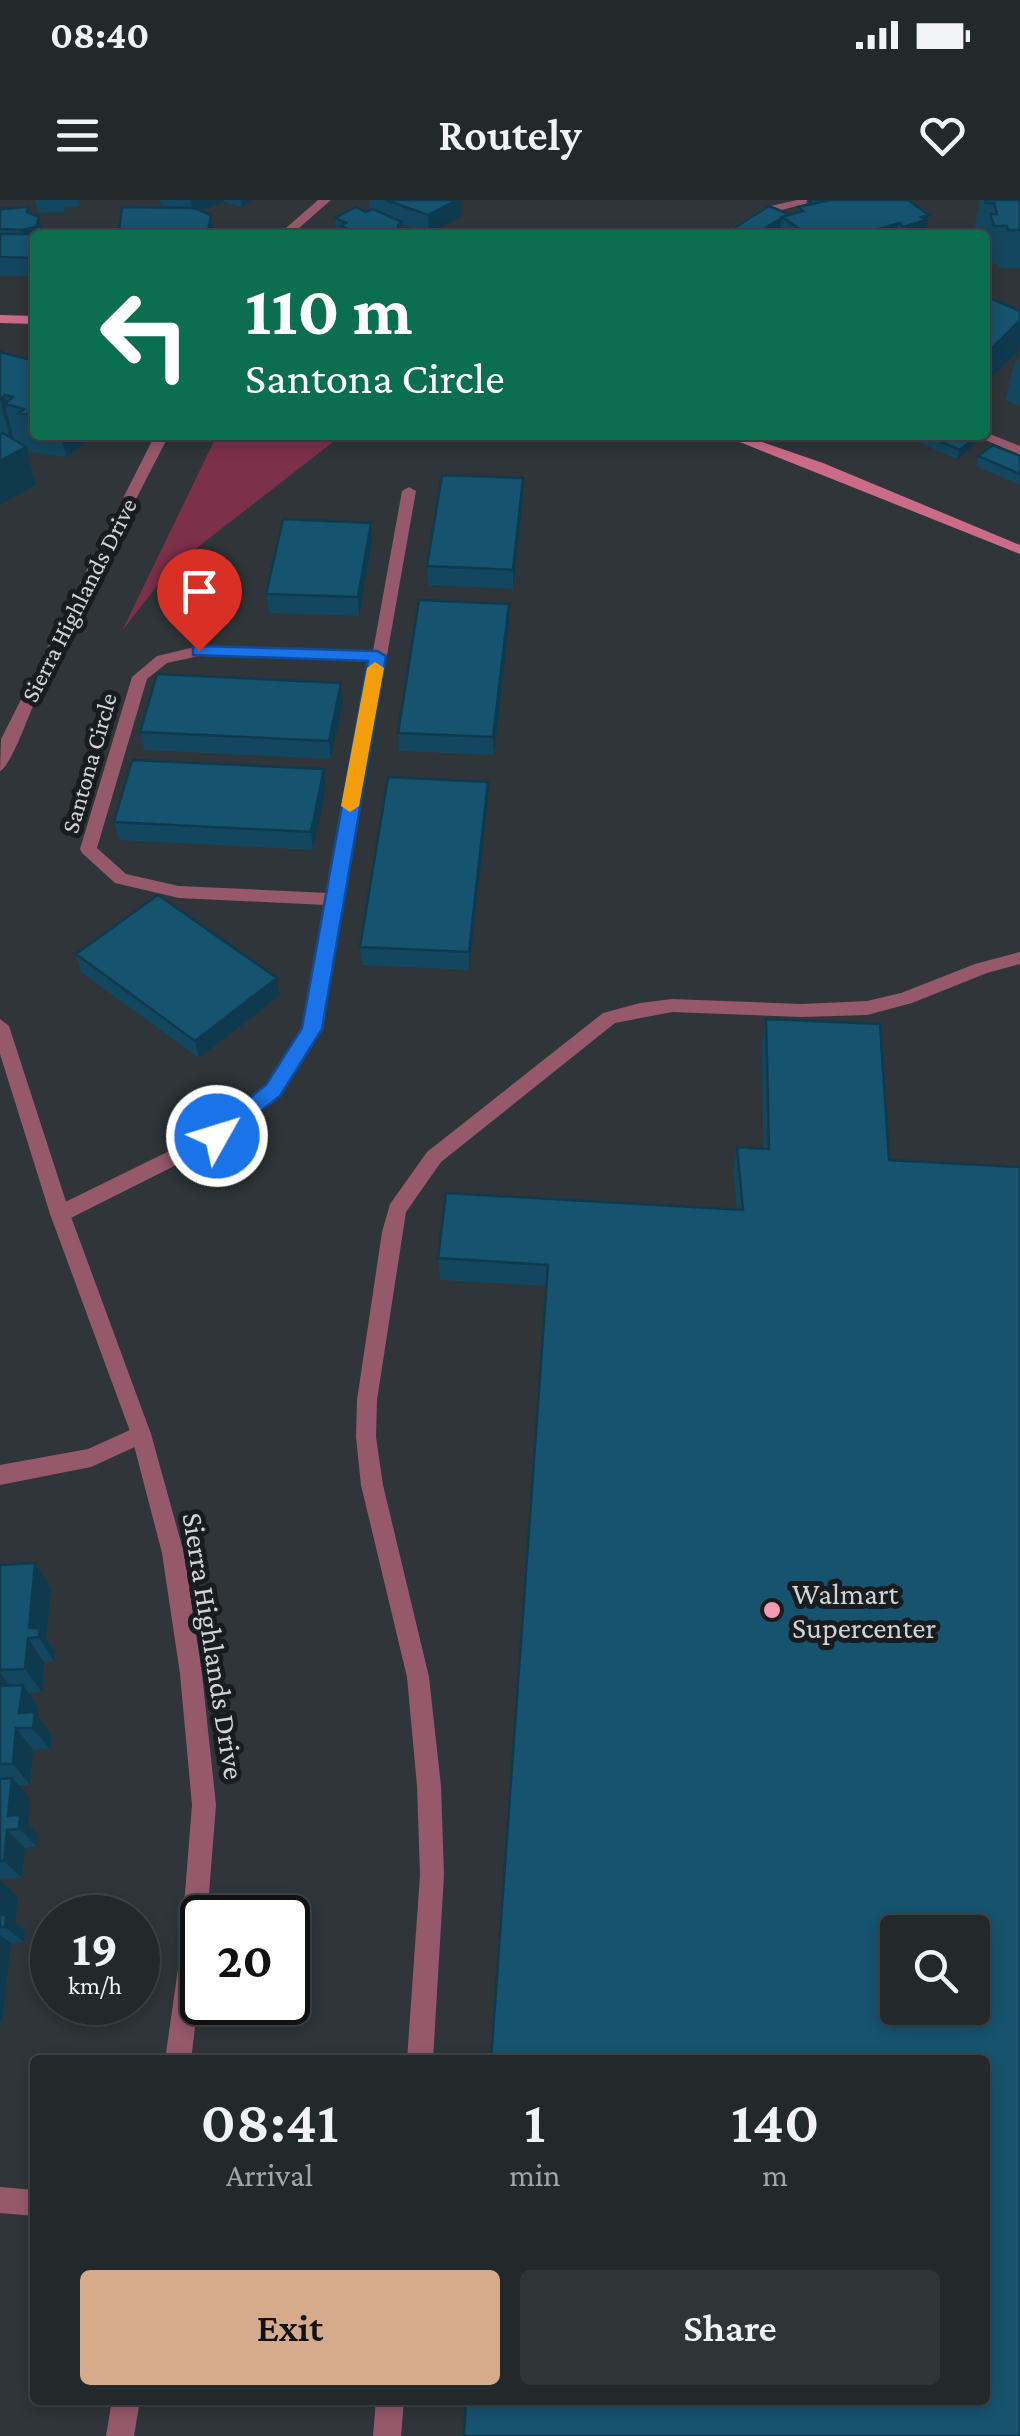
<!DOCTYPE html>
<html lang="en">
<head>
<meta charset="utf-8">
<style>
  :root { --surface:#23282a; --page:#2f3436; --text:#f1f3f6; --muted:#a3a6a8; --line:#404447; --accent:#d6ab8b }
  body { margin:0; font-family:"Crimson Pro",serif; background:var(--page); color:var(--text); height:100vh; display:flex; flex-direction:column; font-size:38px; white-space:nowrap }
  * { box-sizing:border-box; margin:0 }
  p { font-size:32px; color:var(--muted) }
  .icon { flex:none; width:55px; height:55px; fill:none; stroke:currentColor; stroke-width:2; stroke-linecap:round; stroke-linejoin:round }
  .map { position:relative; flex:1; overflow:hidden }
  .sheet { position:absolute; left:30px; top:1855px; width:960px; height:350px; display:flex; flex-direction:column; background:var(--surface); border-radius:10px; box-shadow:0 5px 15px #0003,0 0 0 2px var(--line) }
  .sheet>* { flex:none }
  .hud { position:absolute; left:30px; top:30px; width:960px; height:210px; border-radius:10px; box-shadow:0 5px 15px #0003,0 0 0 2px var(--line); background:#0b6e4f; color:#fff; overflow:hidden }
  .fabs { position:absolute; left:880px; top:1715px; display:grid; gap:20px }
  .fabs a { display:grid; place-items:center; width:110px; height:110px; border-radius:10px; background:var(--surface); box-shadow:0 5px 15px #0003,0 0 0 2px var(--line); font-size:50px }
  .speed { position:absolute; left:30px; top:1695px; display:flex; gap:20px; font-size:50px; font-weight:700; text-align:center }
  .speed>* { display:grid; place-content:center; width:130px; height:130px; border-radius:50%; background:var(--surface); box-shadow:0 5px 15px #0003,0 0 0 2px var(--line); line-height:1 }
  .speed small { font-size:25px; font-weight:400 }
  .speed .limit { border:5px solid #111; border-radius:15px; background:#fff; color:#111 }
  .pin { position:absolute; display:grid; place-items:center; width:85px; height:85px; color:#fff; margin:-102px -42px; border-radius:50% 50% 50% 0; rotate:-45deg; box-shadow:0 0 10px #0007 }
  .pin .icon { rotate:45deg }
  .me { position:absolute; width:110px; margin:-55px; rotate:51deg; stroke-linejoin:round; filter:drop-shadow(0 0 8px #0008) }
  .turn { display:flex; align-items:center; gap:35px; height:210px; padding:0 50px; font-size:45px }
  .turn .icon { width:130px; height:130px; stroke-width:2.5 }
  .turn b { display:block; font-size:70px; line-height:85px }
  .eta { display:flex; justify-content:space-evenly; align-items:center; height:170px; text-align:center }
  .eta b { font-size:60px; font-weight:600; line-height:70px }
  .button { display:flex; gap:20px; margin-top:auto; padding:20px 50px }
  .button a { flex:1; height:115px; border-radius:10px; background:var(--accent); color:#111; font-size:40px; font-weight:600; line-height:115px; text-align:center }
  .button a+a { background:var(--page); color:var(--text) }
  .status { display:flex; justify-content:space-between; align-items:center; height:70px; padding:0 50px; background:var(--surface); direction:ltr }
  .status svg { height:28px; fill:currentColor }
  header { display:flex; justify-content:space-between; align-items:center; height:130px; padding:0 50px; background:var(--surface); font-size:45px; font-weight:600 }
  .map>svg:first-child { display:block }
</style>
</head>
<body>
<div class="status"><b>08:40</b><svg viewBox="0 0 49 12"><path d="M0 12V9h3v3zM5 12V6h3v6zM10 12V3h3v9zM15 12V0h3v12zM26 1h20v11H26zM47 4h2v5h-2z"/></svg></div>
<header><svg class="icon" aria-label="menu" viewBox="0 0 24 24"><path d="M4 6h16M4 12h16M4 18h16"/></svg>Routely<svg class="icon" aria-label="heart" viewBox="0 0 24 24"><path d="M12 20l-8-8c-3-5 5-10 8-4 3-6 11-1 8 4z"/></svg></header>
<div class="map">
<svg width="1020" height="2236" viewBox="0 0 1020 2236">
  <rect width="100%" height="100%" fill="#2f3538"/>
  <path fill="#7c304a" d="M217,235H342L171,368L122,431Z"/>
  <g fill="none" stroke-linecap="round" stroke-linejoin="round">
    <path fill="#96596b" fill-rule="evenodd" d="M797,0H820L774,12L734,35H720L766,7Z
      M985,232L1020,246V255L974,235H985Z
      M409,287L416,291L321,829L279,895L224,941L67,1020H53L50,1014L53,1008L210,931L267,885L303,828L326,705L179,698L115,683L82,653L80,649L132,477L157,456L199,446L373,451L402,291ZM199,456L371,461L328,693L179,686L126,674L97,648L147,479L167,463Z
      M1020,752V764L987,773L912,803L867,815L802,817L672,812L615,823L441,962L406,1012L377,1200L376,1237L383,1285L429,1477L441,1586L444,1675L433,1860H407L420,1675L417,1586L407,1477L361,1285L356,1237L357,1200L382,1032L390,1004L427,952L603,813L640,803L672,799L802,804L867,801L901,793L975,764Z
      M141,1225L148,1227L151,1234L148,1241L91,1267L0,1285V1265L88,1249Z
      M376,2200H404L401,2236H373Z"/>
    <path fill="#96596b" fill-rule="evenodd" d="M318,0H331L291,35H278Z
      M0,1987L35,1990V2016L0,2013Z"/>
    <path fill="#96596b" fill-rule="evenodd" d="M155,235H169C123,324 77,414 34,504C27,519 11,566 0,571L1,539Z
      M0,819L9,826L70,1014L151,1234L184,1353L202,1474L216,1605L207,1718H202V1770L191,1860H165L180,1755L192,1605L180,1474L162,1353L131,1234L50,1014L0,854Z
      M112,2200H140L134,2236H106Z"/>
    <path fill="#cc6b89" fill-rule="evenodd" d="M0,115L35,116V124L0,123Z
      M722,235H742L823,263L1020,345V354Z"/>
  </g>
  <path fill="#13475f" d="M35,0H80L79,6L65,7L64,12L38,13Z
    M160,0H251L242,7L224,2L201,11L214,33L213,35H120L119,30L171,8L161,5Z
    M369,0H461L462,16L429,34L402,24L403,35H336L335,18L370,10Z
    M807,0H908L929,15L925,35H780L781,27L768,35H726V33L797,12L798,7L806,5Z
    M979,0H1020V68H999L998,64H985V35H976L974,29L979,7Z
    M0,9L30,13L39,17L43,34L35,35V76H0Z
    M985,102L1017,152L985,184Z
    M0,152L35,161V235H91L78,249L66,257L29,252L28,246L23,245L36,285L0,305Z
    M1020,157V206L1005,200L1015,161Z
    M902,235H970L975,237L972,247L957,259Z
    M978,256H1020V285L976,266Z
    M523,278V297L513,389L428,385L427,366Z
    M371,323L372,342L359,416L269,413L266,394Z
    M509,404V423L494,555L399,551L398,533Z
    M343,502L331,559L144,550L140,532Z
    M324,569L326,588L313,650L119,640L114,622Z
    M488,582V600L469,770L362,765L360,747Z
    M76,754L280,795L199,858L81,772Z
    M766,819L889,960L546,1086L440,1080L438,1058L737,1010L733,970L737,947L763,949L762,843Z
    M35,1363L51,1389L46,1438L55,1452L54,1461L44,1462L42,1492L28,1493L39,1508L38,1517L51,1534L50,1549L33,1550L30,1585H18L30,1598L28,1624L37,1634V1647L25,1648L22,1678L0,1679V1365Z
    M0,1680L18,1697L15,1722L25,1731L24,1742L11,1743L2,1823H0Z"/>
  <path fill="#0f3a4d" d="M191,0H224V2L193,14Z
    M241,0H251L242,7Z
    M457,0H461L462,16L429,34L428,15Z
    M29,7L33,26L39,17L43,35L27,48L23,30Z
    M211,15L214,33L213,35H208Z
    M929,15L925,35H902L904,27L921,17Z
    M782,18L780,28L768,35H754Z
    M402,22L403,35H397L398,25Z
    M899,23L896,35H874L875,30Z
    M1020,120V139L1017,152L985,184V171L990,150Z
    M5,195L8,205L5,204L13,236L10,238L0,200Z
    M61,235H91L78,249L66,257Z
    M975,237L972,247L957,259L960,250Z
    M0,244L26,247L36,285L0,305Z
    M523,278V297L513,389V370Z
    M371,323L372,342L359,416L358,397Z
    M509,404V423L494,555L493,537Z
    M341,483L343,502L331,559L329,541Z
    M324,569L326,588L313,650L311,632Z
    M488,582V600L469,770V752Z
    M277,778L280,795L199,858L195,841Z
    M35,1363L51,1389L46,1438L55,1452L54,1461L39,1437L29,1428Z
    M28,1438L44,1462L42,1492L25,1469Z
    M0,1473L16,1493L0,1490Z
    M23,1485L39,1508L38,1517L51,1534L50,1549L19,1513Z
    M16,1528L33,1550L30,1585L13,1564Z
    M12,1578L30,1598L28,1624L37,1634V1647L8,1616Z
    M7,1630L25,1648L22,1678L4,1661Z
    M0,1680L18,1697L15,1722L25,1731L24,1742L5,1727L0,1720Z
    M0,1735L11,1743L2,1823L0,1821Z"/>
  <path fill="#16536e" stroke="#0f3a4d" stroke-width="2.5" fill-rule="evenodd" d="M386,0H457L428,15Z
    M809,0H830L812,4Z
    M830,0H908L929,15L921,17L925,20L904,27L899,23L875,30L880,35H808L782,17L803,11L798,7Z
    M985,0H1020V30H1008L1007,26H994L990,14H997L994,3H986Z
    M769,6L788,14L754,35H731L726,33Z
    M29,7L27,12L39,17L36,27L23,30L0,29V9Z
    M122,7L194,8L211,15L208,31L119,30Z
    M356,7L365,12L373,9L402,22L398,25V35H361L341,26L346,23L335,18Z
    M0,34H51L35,35V58L0,57Z
    M992,99L1020,111V120L990,150L985,148V102L988,103Z
    M0,152L35,161V215L19,213L24,209L5,204L13,197L5,195L0,200Z
    M3,233L26,247L0,261V235Z
    M926,235H970L975,237L960,250Z
    M993,245L1020,256V274L978,256Z
    M442,275L523,278L513,370L427,366Z
    M283,319L371,323L358,397L266,394Z
    M419,400L509,404L493,537L398,533Z
    M157,474L341,483L329,541L140,532Z
    M132,560L324,569L311,632L114,622Z
    M388,577L488,582L469,752L360,747Z
    M158,695L277,778L195,841L76,754Z
    M766,819L880,824L889,960L1020,967V2236H464L466,2200H985V1860H491L548,1065L438,1058L446,993L743,1010L737,947L769,949ZM898,1732H972V1808H898Z
    M35,1363L29,1428H39V1437L28,1438L25,1469L0,1470V1365Z
    M23,1485L19,1513L35,1512L33,1528H16L13,1564H0V1486Z
    M12,1578L8,1616L20,1615L19,1629L7,1630L4,1661H0V1579Z
    M0,1715H6L5,1727H0Z"/>
  <path fill="#1a73e8" stroke="#114b97" stroke-width="2.5" d="M199,446L377,451L386,456L322,829L280,896L217,945L209,942L206,936L209,930L266,885L302,828L368,461L193,455V447Z"/>
  <path fill="#f59e0b" d="M375,462L384,468L359,606L350,612L341,606L367,468Z"/>
  <circle fill="#f19ab3" stroke="#191c1e" stroke-width="4" cx="772" cy="1410" r="10"/>
  <g text-anchor="middle" dominant-baseline="central" stroke-width="10" stroke-linejoin="round" paint-order="stroke">
    <g font-size="25" fill="#d0d4d6" stroke="#191c1e">
      <text transform="translate(79 400) rotate(-63)">Sierra Highlands Drive</text>
      <text transform="translate(89 563) rotate(-74)">Santona Circle</text>
    </g>
    <g font-size="30" fill="#d0d4d6" stroke="#191c1e" text-anchor="start">
      <text x="792" y="1393">Walmart<tspan x="792" dy="34">Supercenter</tspan></text>
    </g>
    <g font-size="30" fill="#d0d4d6" stroke="#191c1e">
      <text transform="translate(214 1446) rotate(81)">Sierra Highlands Drive</text>
    </g>
  </g>
</svg>
<div class="fabs">
<a><svg class="icon" aria-label="search" viewBox="0 0 24 24"><circle cx="10" cy="10" r="6"/><path d="M15 15l6 6"/></svg></a>
</div>
<div class="speed"><div>19<small>km/h</small></div><div class="limit">20</div></div>
<div class="pin" style="left:199px;top:451px;background:#d93025"><svg class="icon" aria-label="arrive" viewBox="0 0 24 24"><path d="M6 21V4h12l-3 4 3 4H6"/></svg></div>
<svg class="me" style="left:217px;top:936px" viewBox="-20 -20 40 40"><circle r="17" fill="#1a73e8" stroke="#fff" stroke-width="3"/><path d="M0-11L8 9 0 5-8 9z" fill="#fff"/></svg>
<div class="hud">
<div class="turn"><svg class="icon" aria-label="left" viewBox="0 0 24 24"><path d="M17 20v-9H6M10 6l-5 5 5 5"/></svg><div><b>110 m</b>Santona Circle</div></div>
</div>
<section class="sheet">
<div class="eta">
<div><b>08:41</b><p>Arrival</p></div>
<div><b>1</b><p>min</p></div>
<div><b>140</b><p>m</p></div>
</div>
<div class="button"><a>Exit</a><a>Share</a></div>
</section>
</div>
</body>
</html>
